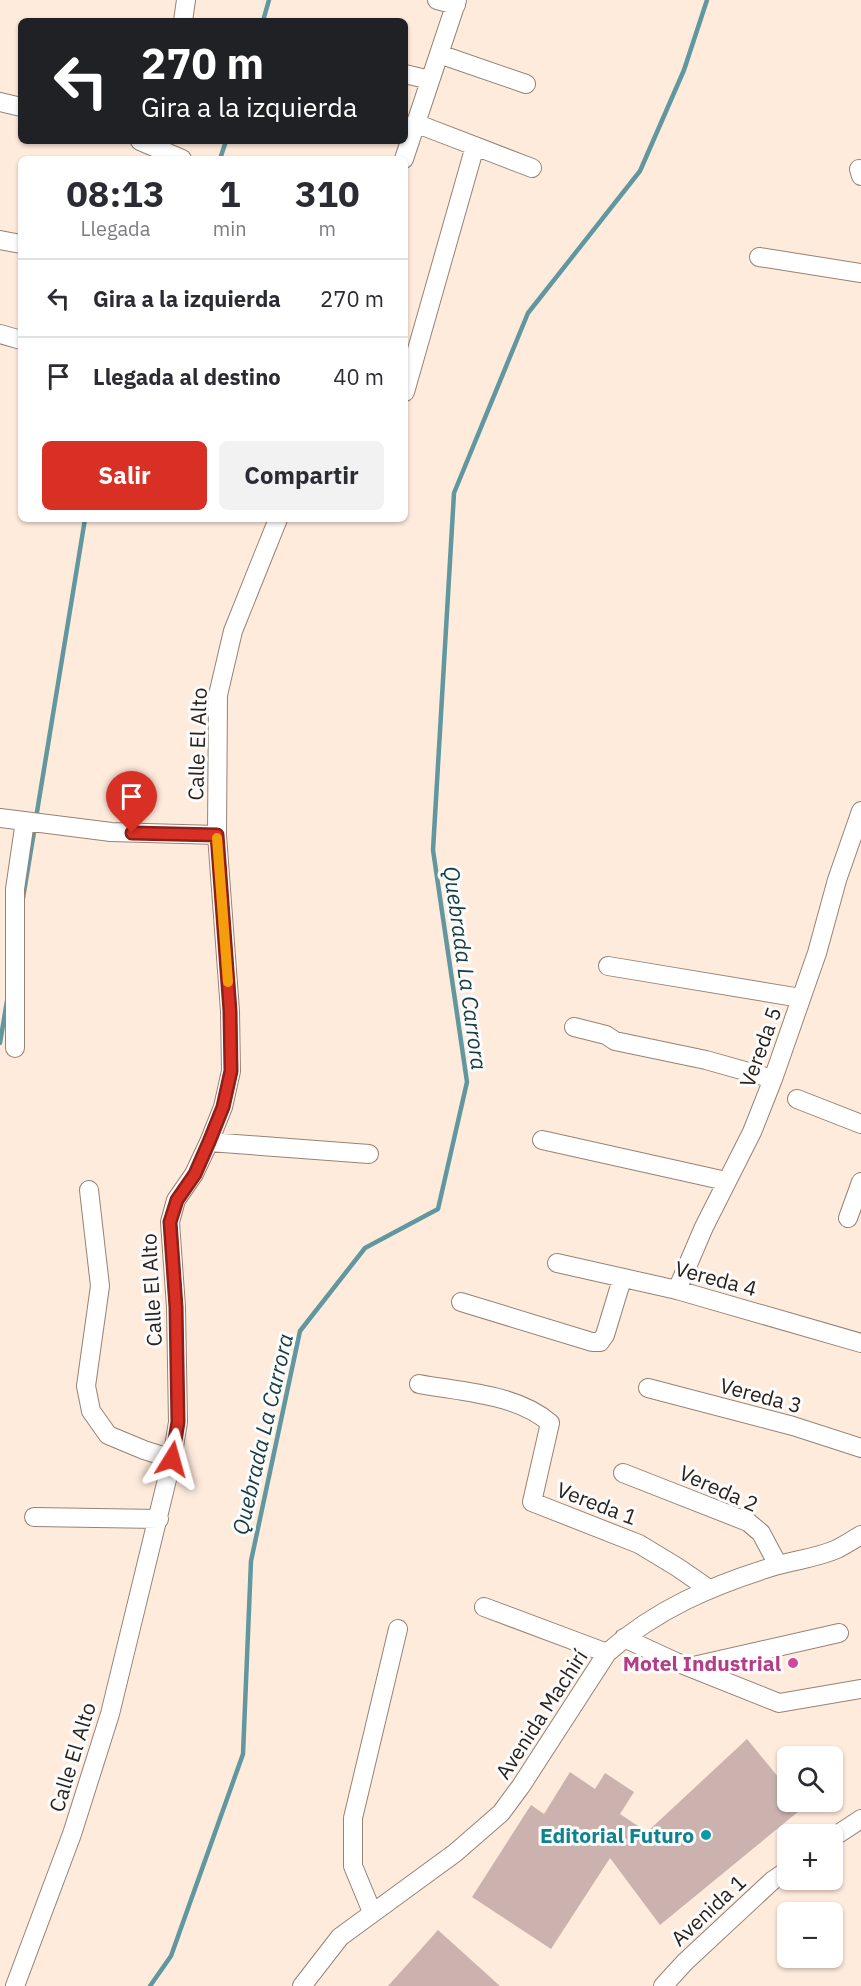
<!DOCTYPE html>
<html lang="es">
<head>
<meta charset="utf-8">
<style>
  :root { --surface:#fff; --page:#f2f2f3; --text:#2b2b33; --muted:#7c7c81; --line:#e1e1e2; --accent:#d93025 }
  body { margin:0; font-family:"IBM Plex Sans",sans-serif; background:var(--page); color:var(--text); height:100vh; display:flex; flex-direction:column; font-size:22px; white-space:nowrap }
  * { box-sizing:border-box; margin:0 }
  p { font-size:20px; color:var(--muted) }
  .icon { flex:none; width:33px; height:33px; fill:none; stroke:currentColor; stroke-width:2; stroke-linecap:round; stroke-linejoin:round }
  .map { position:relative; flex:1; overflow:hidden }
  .sheet { position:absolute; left:18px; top:156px; width:390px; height:366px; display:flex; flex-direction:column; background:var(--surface); border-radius:9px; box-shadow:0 2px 4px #0004 }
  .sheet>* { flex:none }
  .hud { position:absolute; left:18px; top:18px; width:390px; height:126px; border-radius:9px; box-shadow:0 2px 4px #0004; background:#202124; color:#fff; overflow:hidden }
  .buttons { position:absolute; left:777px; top:1746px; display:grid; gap:12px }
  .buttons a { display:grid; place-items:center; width:66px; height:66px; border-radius:9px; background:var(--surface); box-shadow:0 2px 4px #0004; font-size:30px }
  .pin { position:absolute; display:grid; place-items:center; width:51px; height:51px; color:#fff; margin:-62px -26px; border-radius:50% 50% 50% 0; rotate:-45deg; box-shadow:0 0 6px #0007 }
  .pin .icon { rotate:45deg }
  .me { position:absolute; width:66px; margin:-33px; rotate:8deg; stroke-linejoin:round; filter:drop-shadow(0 0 4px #0008) }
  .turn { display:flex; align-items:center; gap:21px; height:126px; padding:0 24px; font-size:27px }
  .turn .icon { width:78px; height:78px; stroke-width:2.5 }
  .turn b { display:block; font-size:42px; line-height:51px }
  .eta { display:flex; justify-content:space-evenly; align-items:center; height:102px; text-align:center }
  .eta b { font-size:36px; font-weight:700; line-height:42px }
  .action { display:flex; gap:12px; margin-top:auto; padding:12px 24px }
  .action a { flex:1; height:69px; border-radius:9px; background:var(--accent); color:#fff; font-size:24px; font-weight:700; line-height:69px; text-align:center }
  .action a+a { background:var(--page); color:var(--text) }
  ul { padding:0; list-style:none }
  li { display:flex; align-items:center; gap:18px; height:78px; padding:0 24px; border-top:2px solid var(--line) }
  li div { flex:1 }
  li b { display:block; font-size:22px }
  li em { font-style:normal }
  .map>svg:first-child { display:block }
</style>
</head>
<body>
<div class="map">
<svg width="861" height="1986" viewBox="0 0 861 1986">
  <rect width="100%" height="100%" fill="#ffebdc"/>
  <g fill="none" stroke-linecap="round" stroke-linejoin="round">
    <path stroke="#61979f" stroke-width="4.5" d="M263,21L269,0
      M220,159L226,141
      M36,818L85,519
      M23,898L35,826
      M0,1043L7,1001
      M150,1986L171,1956L243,1754L251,1561L300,1331L365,1248L438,1209L467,1082L433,850L454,493L528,313L640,171L684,70L707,0"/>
  </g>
  <path fill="#cbb2ae" d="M747,1739L788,1789V1802H810L660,1925L610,1858L551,1949L472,1897L531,1805L544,1814L570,1772L595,1789L605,1773L634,1792L620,1814L647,1832Z
    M438,1930L500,1986H388Z"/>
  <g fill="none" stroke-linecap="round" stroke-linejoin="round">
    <defs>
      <path id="minor" d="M437,0L456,5
        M183,21L186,0
        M439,54L526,84
        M405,74L430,80
        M0,102L21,107
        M415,123L532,168
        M140,141L182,159
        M404,159L457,0
        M859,169L861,176
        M0,240L21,244
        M759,257L861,273
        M0,334L21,340
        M405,392L475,146
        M0,818L111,832L217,835
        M608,966L801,998
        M574,1027L606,1035L615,1041L706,1060L773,1079
        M15,1048V889L25,821
        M797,1099L861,1124
        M542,1140L726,1181
        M209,1142L369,1154
        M89,1190L100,1286L86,1386L91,1411L108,1435L144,1450L172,1459
        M848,1218L861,1182
        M557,1263L677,1290L861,1343
        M677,1290L704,1227L752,1132L773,1079L817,953L837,880L861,811
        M461,1302L592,1342H600L605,1335L622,1279
        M419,1384C462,1392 517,1394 550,1423L532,1502L639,1544L677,1567L709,1589
        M648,1388L793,1426L861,1448
        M623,1473L748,1522L761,1533L778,1565
        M34,1517L159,1519
        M484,1607L607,1653
        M624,1638L676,1662L779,1703L860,1689
        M689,1667L839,1633
        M832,1838L861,1819
        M372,1912L353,1866V1818L398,1629
        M15,1986L72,1834L110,1714L172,1459L178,1422L176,1307L170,1222L176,1200L194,1174L209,1142L223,1107L231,1071L230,1011L217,835L218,695L233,631L278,519
        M302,1986L340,1937L455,1853L501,1813L521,1786L607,1653C656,1609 713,1585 775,1566C795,1560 817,1558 837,1549C845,1545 853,1540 861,1535
        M663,1986L685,1962L772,1881L788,1870"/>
    </defs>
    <use href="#minor" stroke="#958375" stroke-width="20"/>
    <use href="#minor" stroke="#fff" stroke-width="18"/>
  </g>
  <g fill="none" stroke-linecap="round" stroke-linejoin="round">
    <defs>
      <path id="route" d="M132,833L217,835L230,1011L231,1071L223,1107L209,1142L195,1174L177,1200L170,1222L176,1307L178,1422L172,1459"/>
    </defs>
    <use href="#route" stroke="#8d1f18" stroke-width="15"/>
    <use href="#route" stroke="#d93025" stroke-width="10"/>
    <path stroke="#f59e0b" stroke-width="10" d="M217,838L228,982"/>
  </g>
  <circle fill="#d1479c" stroke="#fcfcfc" stroke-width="2" cx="793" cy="1663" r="6"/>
  <circle fill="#0f9aa8" stroke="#fcfcfc" stroke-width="2" cx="706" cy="1835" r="6"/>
  <g text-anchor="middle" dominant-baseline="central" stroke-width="6" stroke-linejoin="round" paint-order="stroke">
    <g font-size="21" fill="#29221c" stroke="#fcfcfc">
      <text transform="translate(197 744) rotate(-88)">Calle El Alto</text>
      <text transform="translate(760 1047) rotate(-70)">Vereda 5</text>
      <text transform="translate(716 1278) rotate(15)">Vereda 4</text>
      <text transform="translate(151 1290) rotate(-93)">Calle El Alto</text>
      <text transform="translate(761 1395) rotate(15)">Vereda 3</text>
      <text transform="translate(719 1488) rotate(24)">Vereda 2</text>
      <text transform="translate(597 1503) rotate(21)">Vereda 1</text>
      <text transform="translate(541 1714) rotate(-57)">Avenida Machirí</text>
      <text transform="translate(72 1757) rotate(-73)">Calle El Alto</text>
      <text transform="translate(708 1910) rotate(-43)">Avenida 1</text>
    </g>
    <g font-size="21" font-weight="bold" fill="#b23c85" stroke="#fcfcfc" text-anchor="end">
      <text x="781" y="1663">Motel Industrial</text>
    </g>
    <g font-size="21" font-weight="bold" fill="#0d838f" stroke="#fcfcfc" text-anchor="end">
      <text x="694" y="1835">Editorial Futuro</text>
    </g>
    <g font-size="22" font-style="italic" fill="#153c42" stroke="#fcfcfc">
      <text transform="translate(466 968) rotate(82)">Quebrada La Carrora</text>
      <text transform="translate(262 1434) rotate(-77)">Quebrada La Carrora</text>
    </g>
  </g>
</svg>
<div class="buttons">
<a><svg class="icon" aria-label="search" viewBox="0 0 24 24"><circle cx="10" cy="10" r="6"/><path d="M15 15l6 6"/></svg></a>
<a>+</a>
<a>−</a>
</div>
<div class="pin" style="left:132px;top:833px;background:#d93025"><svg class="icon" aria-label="arrive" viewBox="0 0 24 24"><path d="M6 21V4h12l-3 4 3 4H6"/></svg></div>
<svg class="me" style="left:172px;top:1459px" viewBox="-20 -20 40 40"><path d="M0-17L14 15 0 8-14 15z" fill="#d93025" stroke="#fff" stroke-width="4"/></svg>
<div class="hud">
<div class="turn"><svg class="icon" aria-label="left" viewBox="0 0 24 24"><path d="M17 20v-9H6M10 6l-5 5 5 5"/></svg><div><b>270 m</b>Gira a la izquierda</div></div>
</div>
<section class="sheet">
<div class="eta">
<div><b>08:13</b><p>Llegada</p></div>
<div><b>1</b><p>min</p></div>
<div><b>310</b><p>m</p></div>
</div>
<ul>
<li><svg class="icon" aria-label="left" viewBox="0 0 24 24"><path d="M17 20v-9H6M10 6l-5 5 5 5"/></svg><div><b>Gira a la izquierda</b></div><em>270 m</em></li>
<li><svg class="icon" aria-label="arrive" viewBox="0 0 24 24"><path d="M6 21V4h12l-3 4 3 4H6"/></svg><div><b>Llegada al destino</b></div><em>40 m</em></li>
</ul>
<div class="action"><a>Salir</a><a>Compartir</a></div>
</section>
</div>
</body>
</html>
